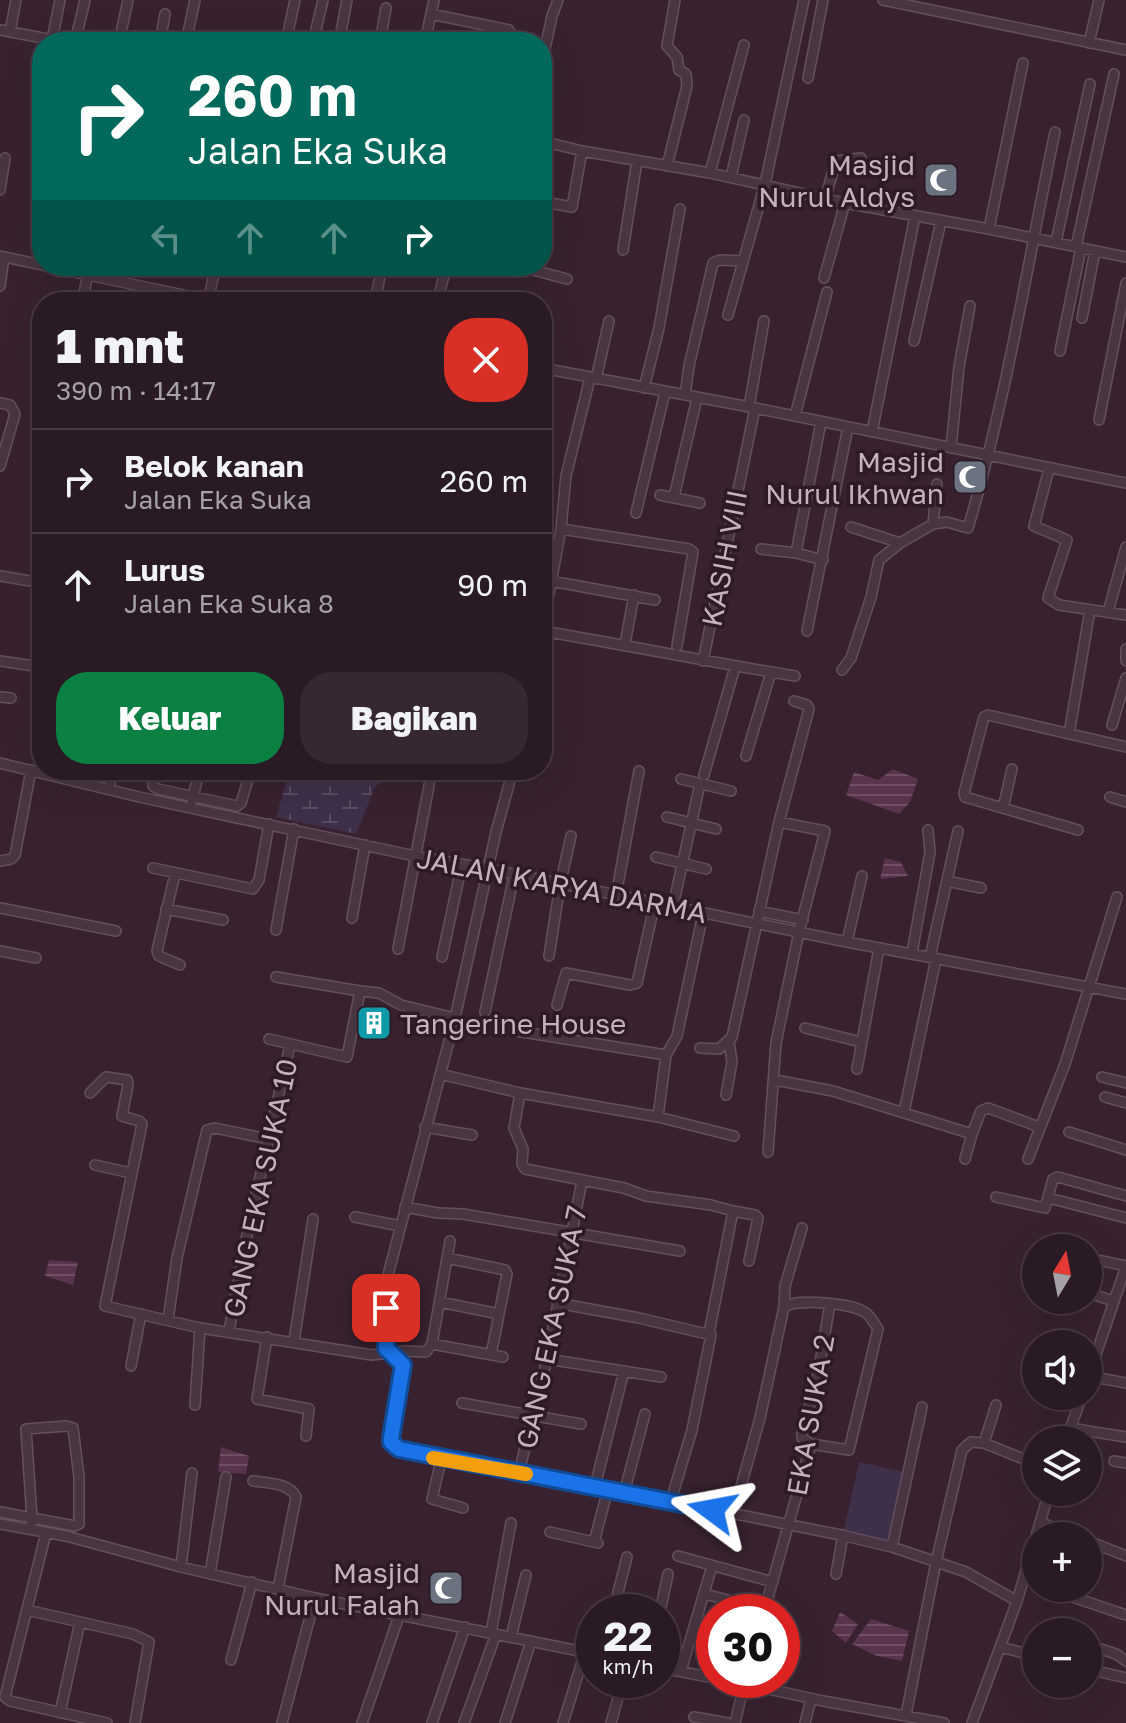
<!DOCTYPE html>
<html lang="id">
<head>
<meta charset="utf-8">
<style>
  :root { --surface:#2a1a24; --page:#362731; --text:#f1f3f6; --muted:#a5a1a6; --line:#463841; --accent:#0b8043 }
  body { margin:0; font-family:"Golos Text",sans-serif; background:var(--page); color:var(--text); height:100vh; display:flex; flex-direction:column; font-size:30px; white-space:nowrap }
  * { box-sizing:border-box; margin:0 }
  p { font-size:26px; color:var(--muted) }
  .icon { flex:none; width:44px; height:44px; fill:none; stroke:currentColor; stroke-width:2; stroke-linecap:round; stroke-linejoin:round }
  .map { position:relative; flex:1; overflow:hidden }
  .details { position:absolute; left:32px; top:292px; width:520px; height:488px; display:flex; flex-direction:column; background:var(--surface); border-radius:32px; box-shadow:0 8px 32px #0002,0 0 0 2px var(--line) }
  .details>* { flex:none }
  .guide { position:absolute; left:32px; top:32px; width:520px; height:244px; border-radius:32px; box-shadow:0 8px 32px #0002,0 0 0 2px var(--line); background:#00695c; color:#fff; overflow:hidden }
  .needle { width:52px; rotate:10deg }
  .tools { position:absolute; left:1022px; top:1234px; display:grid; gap:16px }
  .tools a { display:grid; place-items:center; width:80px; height:80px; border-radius:50%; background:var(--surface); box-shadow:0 8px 32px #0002,0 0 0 2px var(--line); font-size:40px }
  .speed { position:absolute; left:576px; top:1594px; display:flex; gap:16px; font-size:40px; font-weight:700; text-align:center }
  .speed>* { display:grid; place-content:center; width:104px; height:104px; border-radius:50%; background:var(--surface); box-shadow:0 8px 32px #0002,0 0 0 2px var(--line); line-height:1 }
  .speed small { font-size:20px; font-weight:400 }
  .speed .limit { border:12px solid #d22; background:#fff; color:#111 }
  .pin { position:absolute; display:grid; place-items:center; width:68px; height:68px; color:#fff; margin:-34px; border-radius:16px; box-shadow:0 4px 12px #0006 }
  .me { position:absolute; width:88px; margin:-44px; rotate:283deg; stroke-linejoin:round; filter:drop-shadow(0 0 6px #0008) }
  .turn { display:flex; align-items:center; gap:28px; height:168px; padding:0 24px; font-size:36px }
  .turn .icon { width:104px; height:104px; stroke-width:2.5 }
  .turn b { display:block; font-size:56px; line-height:68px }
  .lanes { display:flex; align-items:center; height:76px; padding:0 24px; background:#0003; justify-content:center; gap:40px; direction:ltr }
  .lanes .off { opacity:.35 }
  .round { display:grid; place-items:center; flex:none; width:84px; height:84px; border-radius:32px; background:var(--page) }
  .headline { display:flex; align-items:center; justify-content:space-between; height:136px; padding:0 24px }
  h1 { font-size:48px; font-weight:800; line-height:60px }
  .primary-button { display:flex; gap:16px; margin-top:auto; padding:16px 24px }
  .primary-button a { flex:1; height:92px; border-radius:32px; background:var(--accent); color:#fff; font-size:32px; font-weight:800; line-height:92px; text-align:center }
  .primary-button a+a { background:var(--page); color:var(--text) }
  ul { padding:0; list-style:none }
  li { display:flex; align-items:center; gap:24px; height:104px; padding:0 24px; border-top:2px solid var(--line) }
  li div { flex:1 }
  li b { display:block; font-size:30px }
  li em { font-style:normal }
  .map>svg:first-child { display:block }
</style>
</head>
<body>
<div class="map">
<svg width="1126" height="1723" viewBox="0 0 1126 1723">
  <defs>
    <pattern id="wetland-marsh" width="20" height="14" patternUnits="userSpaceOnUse" patternTransform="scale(2)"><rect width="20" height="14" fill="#3f3049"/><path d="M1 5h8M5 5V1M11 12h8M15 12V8" fill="none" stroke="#594b61"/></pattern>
    <pattern id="water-rules" width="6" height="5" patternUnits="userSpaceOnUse" patternTransform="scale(2)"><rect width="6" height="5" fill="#5a334d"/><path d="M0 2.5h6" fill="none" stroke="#704e65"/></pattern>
  </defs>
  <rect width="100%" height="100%" fill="#382230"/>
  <path fill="#3f3049" d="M859,1462L904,1472L887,1545L843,1535Z"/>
  <path fill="url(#wetland-marsh)" d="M290,770H395L375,787L356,834L276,817Z"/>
  <path fill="url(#water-rules)" d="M893,769L918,779L910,802L899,814L846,795L854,772L878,780Z
    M885,858L901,862L908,876L880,879Z
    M49,1260L78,1262L73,1285L45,1276Z
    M221,1447L249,1456L246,1474L218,1472Z
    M840,1612L858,1624L846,1643L832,1631Z
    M871,1619L909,1631L902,1661L877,1656L852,1644Z"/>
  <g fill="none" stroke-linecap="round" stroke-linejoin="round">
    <defs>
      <path id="minor" d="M883,0L1126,50
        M431,14L509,30
        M0,30L64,42
        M10,32L16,0
        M52,40L60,0
        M75,42L85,0
        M119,42L128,0
        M160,42L165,14
        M186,42L195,0
        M286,42L295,0
        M313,42L323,0
        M339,42L347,0
        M380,42L386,8
        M425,42L434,0
        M1089,43L1099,0
        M542,63L552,16L558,0
        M808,78L823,0
        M542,141L582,151L710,173L845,203L989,229L1126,257
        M667,166L687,86L686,74L679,70L677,57L667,46L675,0
        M710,173L744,45
        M731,177L744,120
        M0,190L5,158
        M825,199L836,161L861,158
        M550,203L572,207L582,151
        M989,229L1023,63
        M1056,242L1090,84
        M1076,247L1114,74
        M623,250L637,161
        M0,256L42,265
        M45,266L217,302
        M530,266L533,270L567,279
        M824,278L845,203
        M0,286L4,257
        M438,297L476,302
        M208,300L216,266
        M82,302L88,274
        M375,302L382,266
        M437,302L444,276L452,266
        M728,315L765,184L804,0
        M1082,318L1095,251
        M914,341L941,221
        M1060,351L1081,248
        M542,368L755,408L1126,483
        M596,379L609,321
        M644,388L659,328L680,209
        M685,395L689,366L713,263L720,260L742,261
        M0,403L10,405L15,414L0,466
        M749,407L764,321
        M795,416L827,292
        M1099,420L1126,283
        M872,432L915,216
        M951,448L959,367L970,306
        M1049,469L1034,526L1067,540L1048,598L1059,605L1126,615
        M660,495L700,503
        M674,497L697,398
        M636,513L665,392
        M933,524L937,484
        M851,527L900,543
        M561,529L689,549L693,552L677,646
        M761,549L796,553L823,560
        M796,553L821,422
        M0,576L42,583
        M551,581L655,600
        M1108,612L1126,547
        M542,631C626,645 710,662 795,676
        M807,631L848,427
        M625,644L634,595
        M1126,649V661
        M0,661L34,666L42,664
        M703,661L755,408
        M842,670L851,658L871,597L879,560L900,543L933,524L947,522L968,528C1007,398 1027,265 1055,132
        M542,683L548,645L547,605L561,529L566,476L590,378
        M0,697L11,698
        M1112,725L1126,678
        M1069,734L1090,610
        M746,756L771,672
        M0,763L139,797L415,856L489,869L847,942L1126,994
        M152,770L153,786L158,789L237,806L241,803L251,770
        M513,770L496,832L455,1018L387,1279L386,1348L403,1365L391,1442L407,1452L595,1486L841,1535L892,1547L966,1572L1017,1601
        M704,775L735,667
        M681,779L731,791
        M109,788L113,770
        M1110,797L1126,802
        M192,800L200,770
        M1003,808L1012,769
        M667,817L716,829
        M1078,830L965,797L964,793L984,717L988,715L1126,747
        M656,857L706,869
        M0,861L11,859L15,855L31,770
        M153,868L253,889L259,880L269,824
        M175,874L157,951L159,956L180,965
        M947,881L981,888
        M616,895L639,771
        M673,906L700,784
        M0,908L116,931
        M166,909L223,920
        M759,911L803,920
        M352,918L365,845
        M276,930L294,829
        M847,942L862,876
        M398,949L432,770
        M0,951L36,958
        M912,953L930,852L928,830
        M549,956L560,885L571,836
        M442,957L462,864
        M930,957L958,831
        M276,977L360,991L379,993L401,1005L455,1018
        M557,1005L566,973L630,985L637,983L655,902
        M485,1012L514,876
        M805,1028L861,1042
        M516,1031L666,1055
        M269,1039L347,1057L360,991
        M700,1048L719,1049L732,1037L779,822L809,709L807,705L794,701
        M857,1069L879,948
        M440,1074L520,1093L658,1117L734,1136
        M1102,1077L1126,1083
        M775,1080L833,1091L972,1134L981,1111L988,1108L1039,1127
        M90,1093L106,1077L127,1080L128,1085L122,1116L139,1121L142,1124L105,1306L200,1328L372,1355L406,1351L426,1352L432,1344L450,1241
        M520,1093L514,1128L523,1149L522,1164L525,1169L624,1188L646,1196L711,1205L733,1211
        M726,1095L732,1062L729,1041
        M1105,1097L1126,1103
        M904,1112L936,959
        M658,1117L666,1055L677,1036L703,914
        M425,1127L472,1135
        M1069,1132L1126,1150
        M768,1152L776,1043L799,932L825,831L779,822
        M965,1159L972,1134
        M1028,1159L1065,1064L1117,897
        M95,1165L131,1173
        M996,1197L1045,1208L1053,1179L1058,1177L1126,1196
        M1049,1198L1126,1218
        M405,1207L438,1213L463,1214L680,1251
        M355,1217L400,1226
        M1040,1246L1047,1248
        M447,1258L505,1270L507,1274L491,1355
        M1088,1258L1126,1266
        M1088,1293L1114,1301
        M440,1302L499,1314
        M557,1303L639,1318L711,1335L692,1430L671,1500
        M784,1307C796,1298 854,1303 866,1313C871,1317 875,1324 878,1329L849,1450L811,1444
        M168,1320L177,1258L207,1130L215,1128L268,1139
        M229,1331L247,1235L290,1045
        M709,1333L733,1211L755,1215L758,1218L749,1261
        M267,1337L257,1399L309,1409L306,1436
        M294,1341L313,1219
        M432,1344L503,1357
        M547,1359L661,1377
        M131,1366L141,1314
        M1089,1376L1126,1383
        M1088,1378L1126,1266
        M462,1403L581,1424
        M195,1405L200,1328
        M1070,1428L1126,1437
        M1066,1440L1082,1396
        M984,1443L996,1405
        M441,1460L432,1499L463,1508
        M1114,1461L1126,1463
        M519,1472L547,1359L582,1181
        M253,1481C267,1483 290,1483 296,1497L278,1589
        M595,1486L624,1371
        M624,1493L645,1414
        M0,1512L75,1526L79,1524V1477L73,1428L66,1426L26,1429L32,1519L30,1529
        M733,1515L760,1418L784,1307L785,1286L802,1228
        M1040,1522L1074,1536
        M0,1524L66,1536L181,1567L315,1598L594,1654
        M550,1532L598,1543
        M46,1533L5,1697L10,1701L107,1723
        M1036,1536L1049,1492
        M594,1542L608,1489
        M1096,1544L1126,1556
        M892,1547L922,1407
        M678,1556L773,1582
        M181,1567L192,1473
        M210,1574L226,1477
        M836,1574L843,1535
        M1046,1588L1126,1615
        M705,1594L765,1610
        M27,1610L133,1634L149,1642L135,1723
        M613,1612L627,1557
        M660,1612L668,1574
        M764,1612L811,1444L802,1438V1434L818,1374L830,1304
        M491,1633L511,1523
        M511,1637L526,1575
        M1088,1645L1116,1654L1126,1661
        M1000,1647L1036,1656
        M231,1660L252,1582
        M662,1668L714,1678
        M1088,1669L1126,1678
        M681,1671L712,1566
        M727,1680L823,1701L944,1723
        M60,1713L80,1622
        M906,1715L936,1562L962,1450L971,1442L984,1443L1036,1464
        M694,1717L728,1723
        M282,1723L315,1598
        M362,1723L399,1616
        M432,1723L465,1627
        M464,1723L496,1634
        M505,1723L531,1641
        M563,1723L585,1652
        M611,1723L623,1680
        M735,1723L745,1680
        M805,1723L811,1699
        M972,1723L1017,1601L1036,1537"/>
    </defs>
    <use href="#minor" stroke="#63505d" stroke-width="12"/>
    <use href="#minor" stroke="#483542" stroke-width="9"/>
  </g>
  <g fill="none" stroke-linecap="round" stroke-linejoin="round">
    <defs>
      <path id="route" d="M386,1308V1348L403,1365L391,1438V1442L399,1449L712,1510"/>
    </defs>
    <use href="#route" stroke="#114b97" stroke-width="20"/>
    <use href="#route" stroke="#1a73e8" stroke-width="14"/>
    <path stroke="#f59e0b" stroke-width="14" d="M433,1458L526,1474"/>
  </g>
  <defs>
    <symbol id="mosque-square" viewBox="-11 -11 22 22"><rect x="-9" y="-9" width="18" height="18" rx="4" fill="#6b7280" stroke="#2d1a27"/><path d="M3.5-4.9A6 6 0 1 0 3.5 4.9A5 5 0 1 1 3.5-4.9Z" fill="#fff"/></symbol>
    <symbol id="building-square" viewBox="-11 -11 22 22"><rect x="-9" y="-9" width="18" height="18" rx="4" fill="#0f9aa8" stroke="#2d1a27"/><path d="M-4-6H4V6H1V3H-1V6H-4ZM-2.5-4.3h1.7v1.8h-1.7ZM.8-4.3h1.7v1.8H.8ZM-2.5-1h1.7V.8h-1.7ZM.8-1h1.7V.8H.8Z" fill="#fff"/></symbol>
  </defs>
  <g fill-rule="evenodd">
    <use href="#mosque-square" x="921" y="160" width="40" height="40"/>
    <use href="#mosque-square" x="950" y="457" width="40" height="40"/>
    <use href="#building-square" x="354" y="1003" width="40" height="40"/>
    <use href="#mosque-square" x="426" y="1568" width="40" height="40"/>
  </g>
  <g text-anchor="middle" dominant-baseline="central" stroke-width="7" stroke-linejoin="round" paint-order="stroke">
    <g font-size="28" fill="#c5b0bd" stroke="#2d1a27" text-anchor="end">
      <text x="915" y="164">Masjid<tspan x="915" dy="32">Nurul Aldys</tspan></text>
      <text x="944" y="461">Masjid<tspan x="944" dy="32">Nurul Ikhwan</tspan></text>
      <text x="400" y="1023" text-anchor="start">Tangerine House</text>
      <text x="420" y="1572">Masjid<tspan x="420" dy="32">Nurul Falah</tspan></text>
    </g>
    <g font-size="28" fill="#c5b0bd" stroke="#2d1a27">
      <text transform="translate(724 558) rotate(-79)">KASIH VIII</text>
      <text transform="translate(562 885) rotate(11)">JALAN KARYA DARMA</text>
      <text transform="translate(260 1188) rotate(-78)">GANG EKA SUKA 10</text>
      <text transform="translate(551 1327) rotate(-78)">GANG EKA SUKA 7</text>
      <text transform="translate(810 1415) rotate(-80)">EKA SUKA 2</text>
    </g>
  </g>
</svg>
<div class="tools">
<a><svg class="needle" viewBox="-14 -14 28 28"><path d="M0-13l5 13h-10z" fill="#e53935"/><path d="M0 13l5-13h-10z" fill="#a5a1a6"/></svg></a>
<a><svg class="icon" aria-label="sound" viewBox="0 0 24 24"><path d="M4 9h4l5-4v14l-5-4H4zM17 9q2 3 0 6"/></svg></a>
<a><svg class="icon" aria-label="layers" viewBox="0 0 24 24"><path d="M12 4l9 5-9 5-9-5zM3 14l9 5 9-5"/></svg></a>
<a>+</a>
<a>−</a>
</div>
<div class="speed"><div>22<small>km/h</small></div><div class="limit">30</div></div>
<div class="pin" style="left:386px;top:1308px;background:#d93025"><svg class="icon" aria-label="arrive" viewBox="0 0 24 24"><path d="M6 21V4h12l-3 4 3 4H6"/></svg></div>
<svg class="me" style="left:712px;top:1510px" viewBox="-20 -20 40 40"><path d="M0-17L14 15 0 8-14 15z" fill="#1a73e8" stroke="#fff" stroke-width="4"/></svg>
<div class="guide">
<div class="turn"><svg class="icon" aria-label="right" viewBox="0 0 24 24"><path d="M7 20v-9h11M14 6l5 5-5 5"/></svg><div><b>260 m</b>Jalan Eka Suka</div></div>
<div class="lanes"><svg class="icon off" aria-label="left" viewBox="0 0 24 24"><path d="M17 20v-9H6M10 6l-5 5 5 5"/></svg><svg class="icon off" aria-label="ahead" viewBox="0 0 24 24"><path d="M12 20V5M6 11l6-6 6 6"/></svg><svg class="icon off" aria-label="ahead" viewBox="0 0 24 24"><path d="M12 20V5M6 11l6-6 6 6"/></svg><svg class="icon" aria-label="right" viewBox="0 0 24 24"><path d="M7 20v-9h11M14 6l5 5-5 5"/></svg></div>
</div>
<section class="details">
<div class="headline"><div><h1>1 mnt</h1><p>390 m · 14:17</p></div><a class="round" style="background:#d93025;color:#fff"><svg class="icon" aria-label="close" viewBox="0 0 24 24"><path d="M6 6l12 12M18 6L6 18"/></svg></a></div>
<ul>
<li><svg class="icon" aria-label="right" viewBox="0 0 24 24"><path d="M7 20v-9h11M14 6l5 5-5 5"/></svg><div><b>Belok kanan</b><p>Jalan Eka Suka</p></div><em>260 m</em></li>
<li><svg class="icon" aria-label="ahead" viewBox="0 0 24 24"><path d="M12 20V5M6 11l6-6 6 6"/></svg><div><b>Lurus</b><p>Jalan Eka Suka 8</p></div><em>90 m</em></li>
</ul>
<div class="primary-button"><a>Keluar</a><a>Bagikan</a></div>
</section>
</div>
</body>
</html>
